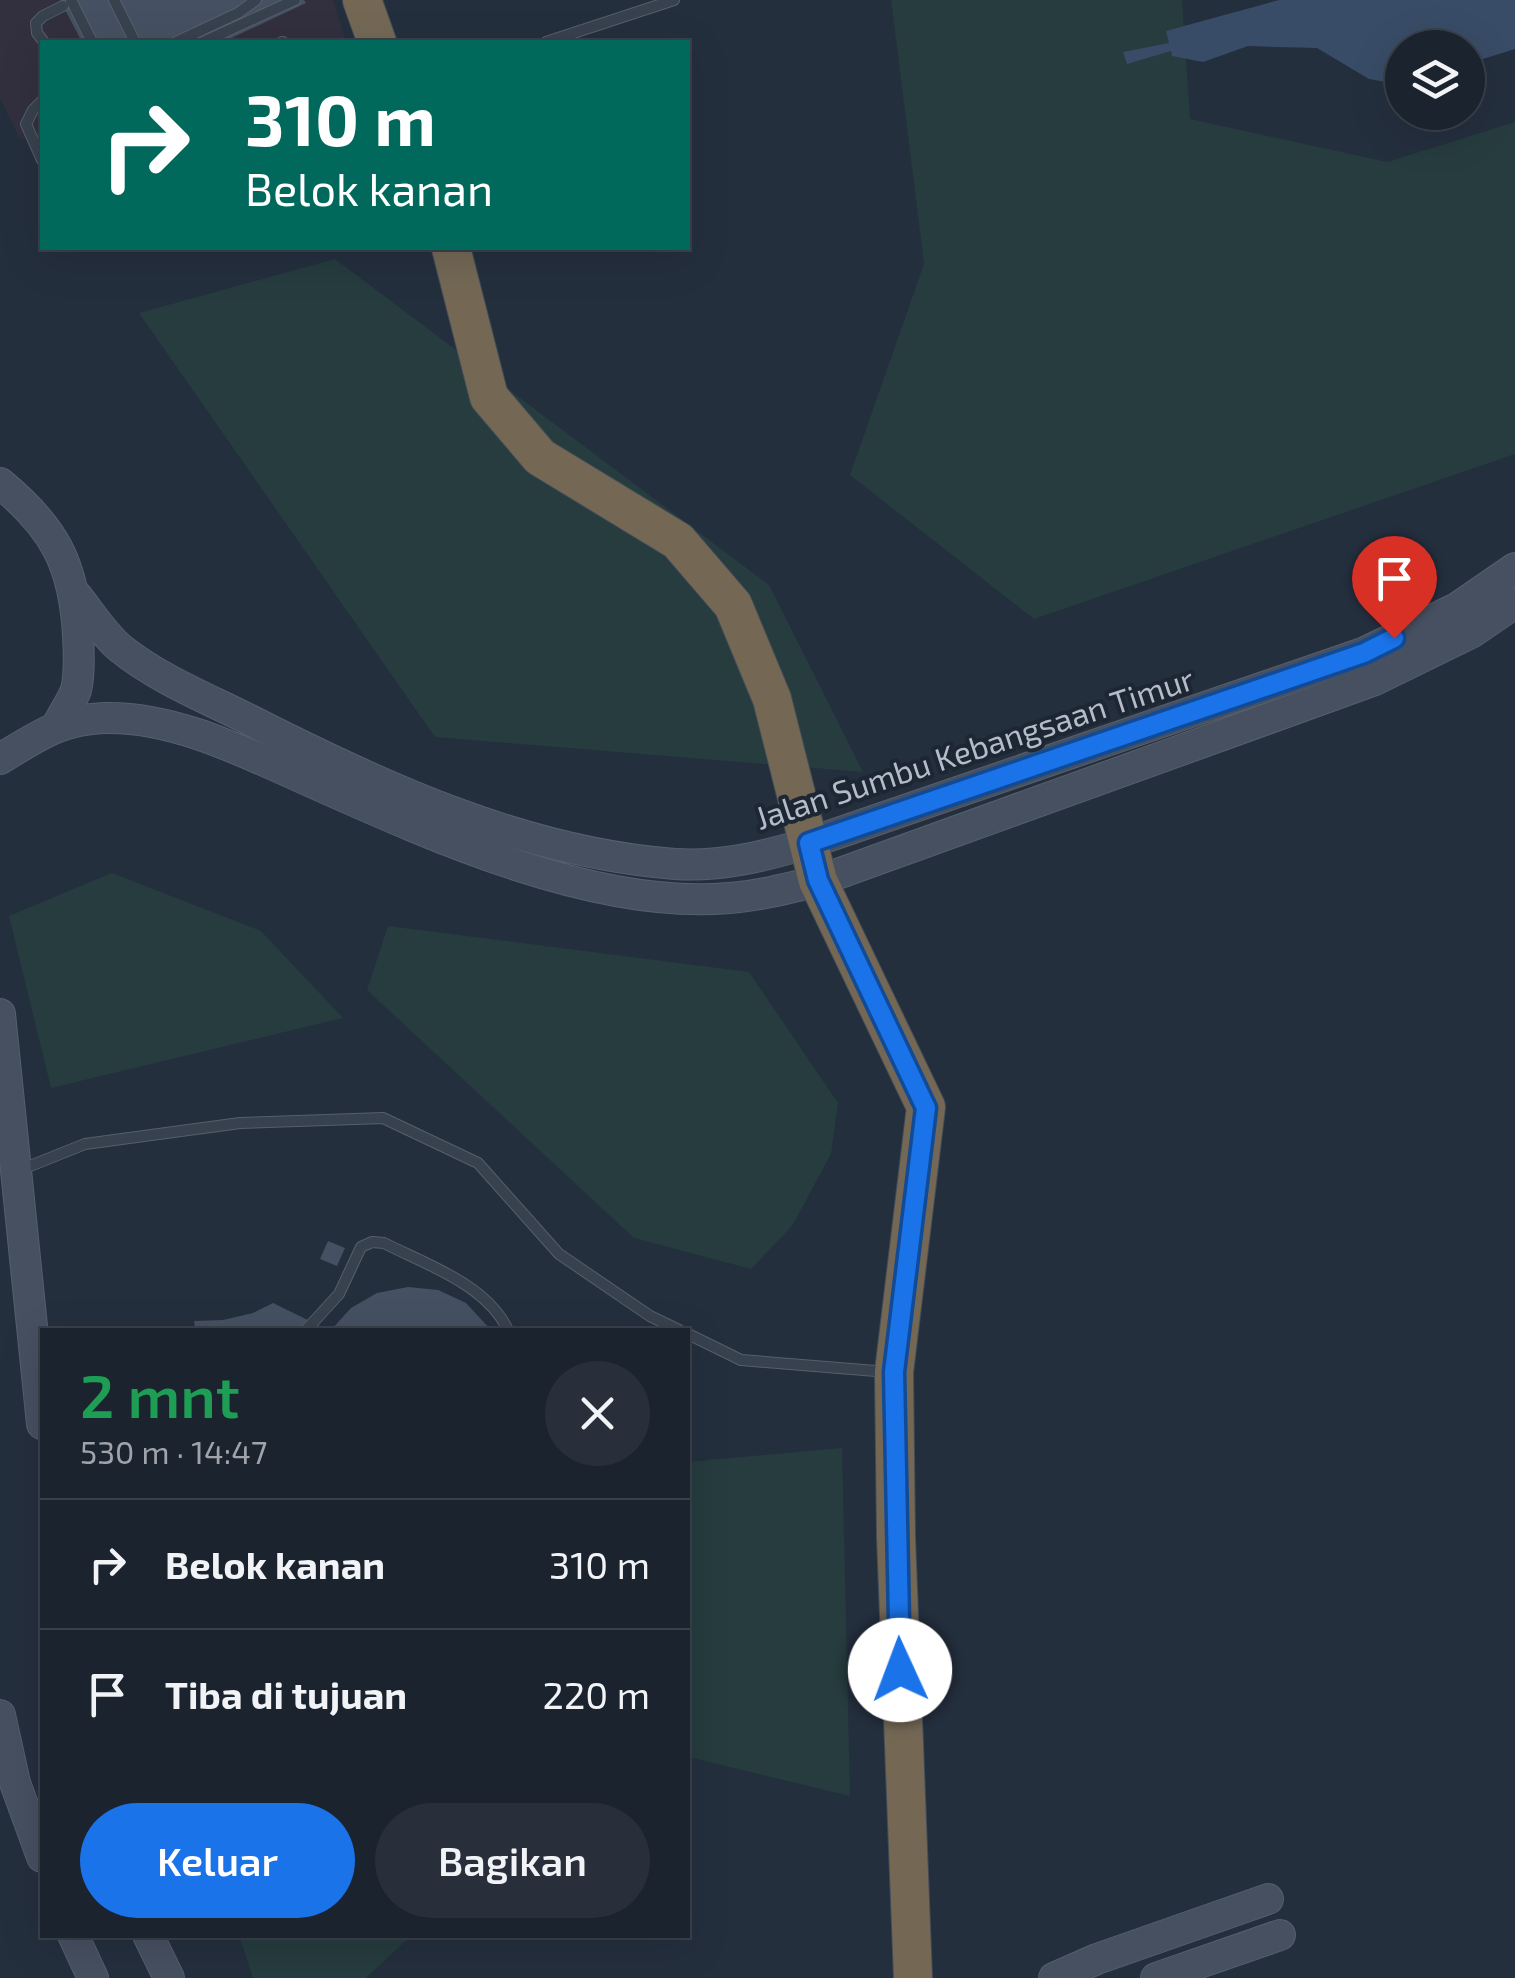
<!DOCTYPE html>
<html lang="id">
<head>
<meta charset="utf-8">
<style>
  :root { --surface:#1b232e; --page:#282f3a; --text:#f1f3f6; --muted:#a0a4aa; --line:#39404a; --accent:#1a73e8 }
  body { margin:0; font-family:"Exo 2",sans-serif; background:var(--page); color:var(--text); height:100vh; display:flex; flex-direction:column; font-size:38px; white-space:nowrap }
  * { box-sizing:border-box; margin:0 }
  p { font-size:32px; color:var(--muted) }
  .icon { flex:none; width:55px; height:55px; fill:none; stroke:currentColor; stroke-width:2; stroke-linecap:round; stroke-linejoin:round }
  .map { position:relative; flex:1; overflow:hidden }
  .panel { position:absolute; left:40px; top:1328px; width:650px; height:610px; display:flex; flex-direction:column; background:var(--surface); border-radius:0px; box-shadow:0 10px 40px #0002,0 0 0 2px var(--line) }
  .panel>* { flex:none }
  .top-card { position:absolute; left:40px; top:40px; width:650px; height:210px; border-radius:0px; box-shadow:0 10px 40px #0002,0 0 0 2px var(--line); background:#00695c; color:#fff; overflow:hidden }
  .buttons { position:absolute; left:1385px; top:30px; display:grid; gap:20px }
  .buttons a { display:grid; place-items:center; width:100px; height:100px; border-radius:50%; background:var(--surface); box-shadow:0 10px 40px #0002,0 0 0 2px var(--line); font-size:50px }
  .pin { position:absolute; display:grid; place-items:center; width:85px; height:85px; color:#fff; margin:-102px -42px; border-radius:50% 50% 50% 0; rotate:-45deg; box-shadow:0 0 10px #0007 }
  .pin .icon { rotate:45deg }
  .me { position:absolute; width:110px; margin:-55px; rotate:358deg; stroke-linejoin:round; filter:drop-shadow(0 0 8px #0008) }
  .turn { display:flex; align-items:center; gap:35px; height:210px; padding:0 40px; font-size:45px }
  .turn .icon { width:130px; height:130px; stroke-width:2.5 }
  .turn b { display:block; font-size:70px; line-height:85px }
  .round { display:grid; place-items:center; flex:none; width:105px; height:105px; border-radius:52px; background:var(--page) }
  .headline { display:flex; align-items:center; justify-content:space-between; height:170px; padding:0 40px }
  h1 { font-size:60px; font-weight:600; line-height:75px; color:#1e9e55 }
  .button { display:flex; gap:20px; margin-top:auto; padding:20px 40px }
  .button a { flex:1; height:115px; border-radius:60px; background:var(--accent); color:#fff; font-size:40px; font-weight:600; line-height:115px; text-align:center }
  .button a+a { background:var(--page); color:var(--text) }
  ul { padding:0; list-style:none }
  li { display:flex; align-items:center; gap:30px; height:130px; padding:0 40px; border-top:2px solid var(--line) }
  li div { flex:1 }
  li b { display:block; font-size:38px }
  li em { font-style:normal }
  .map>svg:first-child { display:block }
</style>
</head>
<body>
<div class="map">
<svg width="1515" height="1978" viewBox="0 0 1515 1978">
  <rect width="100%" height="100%" fill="#242f3e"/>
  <path fill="#32303f" d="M0,0H333L346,42H42V139H20L0,98Z"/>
  <path fill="#263c3f" d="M891,0H1182L1190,119L1387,162L1515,122V454L1034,619L850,475L924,264Z
    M335,259L769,585L863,772L435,737L139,313Z
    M112,873L261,931L343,1018L51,1088L9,916Z
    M388,926L749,972L838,1103L831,1154L792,1226L751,1269L634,1238L367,990Z
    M842,1448L850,1796L688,1757V1462Z
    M239,1935H412L366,1978H253Z"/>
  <path fill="#394c67" d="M1279,0H1515V49L1473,62L1468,60V48H1402V78L1391,83L1369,79L1317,48L1248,46L1203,62L1172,56L1171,51L1127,64L1123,52L1169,43L1166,31Z"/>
  <path fill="#455162" d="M60,0H304L306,3L223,42H82Z
    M328,1241L345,1248L337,1266L320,1259Z
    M408,1287L438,1290L466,1303L491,1330H331L351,1308L377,1293Z
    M273,1303L328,1330H195L194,1321L223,1320L253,1313Z"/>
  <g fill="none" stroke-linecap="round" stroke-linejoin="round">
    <defs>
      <path id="lane" d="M71,0L92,42
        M114,0L135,42
        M44,42L37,33L36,23L43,16L63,6
        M176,42L238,13L256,0
        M203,42L295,0
        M282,42H283
        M546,42L674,0
        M42,101L33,110L26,124L42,160
        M20,1170L85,1144L240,1123L383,1118L478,1163L559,1254L650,1316L679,1330
        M306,1330L339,1294L361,1247L372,1242L384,1243C427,1265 486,1284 508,1330
        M688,1334L741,1360L888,1372"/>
      <path id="secondary" d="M0,483C55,528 74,565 78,635C79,652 80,674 76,690C72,701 63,714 58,724
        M76,595C90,612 103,634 120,648C157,678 204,697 246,718C379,786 524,853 675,864C722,867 765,856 809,843L1363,653L1457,608L1515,568
        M0,759C38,736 59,720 104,718C174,716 244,752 307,780C428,834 593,910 729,898C759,896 789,888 818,881L1375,680L1471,633L1515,603
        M0,1014L42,1424
        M0,1715L15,1783L42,1857
        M73,1935L93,1978
        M148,1935L169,1978
        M1054,1978L1097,1959L1268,1899
        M1156,1978L1280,1935"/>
      <path id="highway" d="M362,0L377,42
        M451,248L489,397L540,457L678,541L733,605L772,699L818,881L926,1107L894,1372L896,1537L913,1978"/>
    </defs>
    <use href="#lane" stroke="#565f6c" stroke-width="12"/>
    <use href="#secondary" stroke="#565f6c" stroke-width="32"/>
    <use href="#highway" stroke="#434c59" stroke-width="40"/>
    <use href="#lane" stroke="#38414e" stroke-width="10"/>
    <use href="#secondary" stroke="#465061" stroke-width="30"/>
    <use href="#highway" stroke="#746855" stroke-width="38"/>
  </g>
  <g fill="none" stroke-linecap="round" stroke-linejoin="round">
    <defs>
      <path id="route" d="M900,1670L894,1372L926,1108L818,880L809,843L1364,653L1394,638"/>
    </defs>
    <use href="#route" stroke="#114b97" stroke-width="25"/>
    <use href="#route" stroke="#1a73e8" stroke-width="18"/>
  </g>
  <g text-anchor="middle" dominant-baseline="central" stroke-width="8" stroke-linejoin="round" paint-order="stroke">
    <g font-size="32" fill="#b4bcc9" stroke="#1d2633">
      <text transform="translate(974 747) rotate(-18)">Jalan Sumbu Kebangsaan Timur</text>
    </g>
  </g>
</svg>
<div class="buttons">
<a><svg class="icon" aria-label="layers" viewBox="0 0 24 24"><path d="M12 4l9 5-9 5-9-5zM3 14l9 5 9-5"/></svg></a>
</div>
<div class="pin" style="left:1394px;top:638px;background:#d93025"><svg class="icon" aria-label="arrive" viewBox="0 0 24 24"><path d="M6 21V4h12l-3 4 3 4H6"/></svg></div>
<svg class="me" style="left:900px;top:1670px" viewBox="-20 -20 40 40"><circle r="19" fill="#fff"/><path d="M0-13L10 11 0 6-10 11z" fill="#1a73e8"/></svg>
<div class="top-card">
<div class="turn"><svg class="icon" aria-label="right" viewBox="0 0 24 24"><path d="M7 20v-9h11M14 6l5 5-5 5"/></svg><div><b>310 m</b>Belok kanan</div></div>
</div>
<section class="panel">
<div class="headline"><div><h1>2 mnt</h1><p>530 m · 14:47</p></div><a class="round"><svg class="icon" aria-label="close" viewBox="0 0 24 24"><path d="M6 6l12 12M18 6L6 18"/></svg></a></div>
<ul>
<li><svg class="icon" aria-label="right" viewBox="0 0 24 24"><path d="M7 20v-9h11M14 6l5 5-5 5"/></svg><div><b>Belok kanan</b></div><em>310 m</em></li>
<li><svg class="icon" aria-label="arrive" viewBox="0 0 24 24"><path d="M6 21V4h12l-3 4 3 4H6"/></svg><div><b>Tiba di tujuan</b></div><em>220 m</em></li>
</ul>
<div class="button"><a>Keluar</a><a>Bagikan</a></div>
</section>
</div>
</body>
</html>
